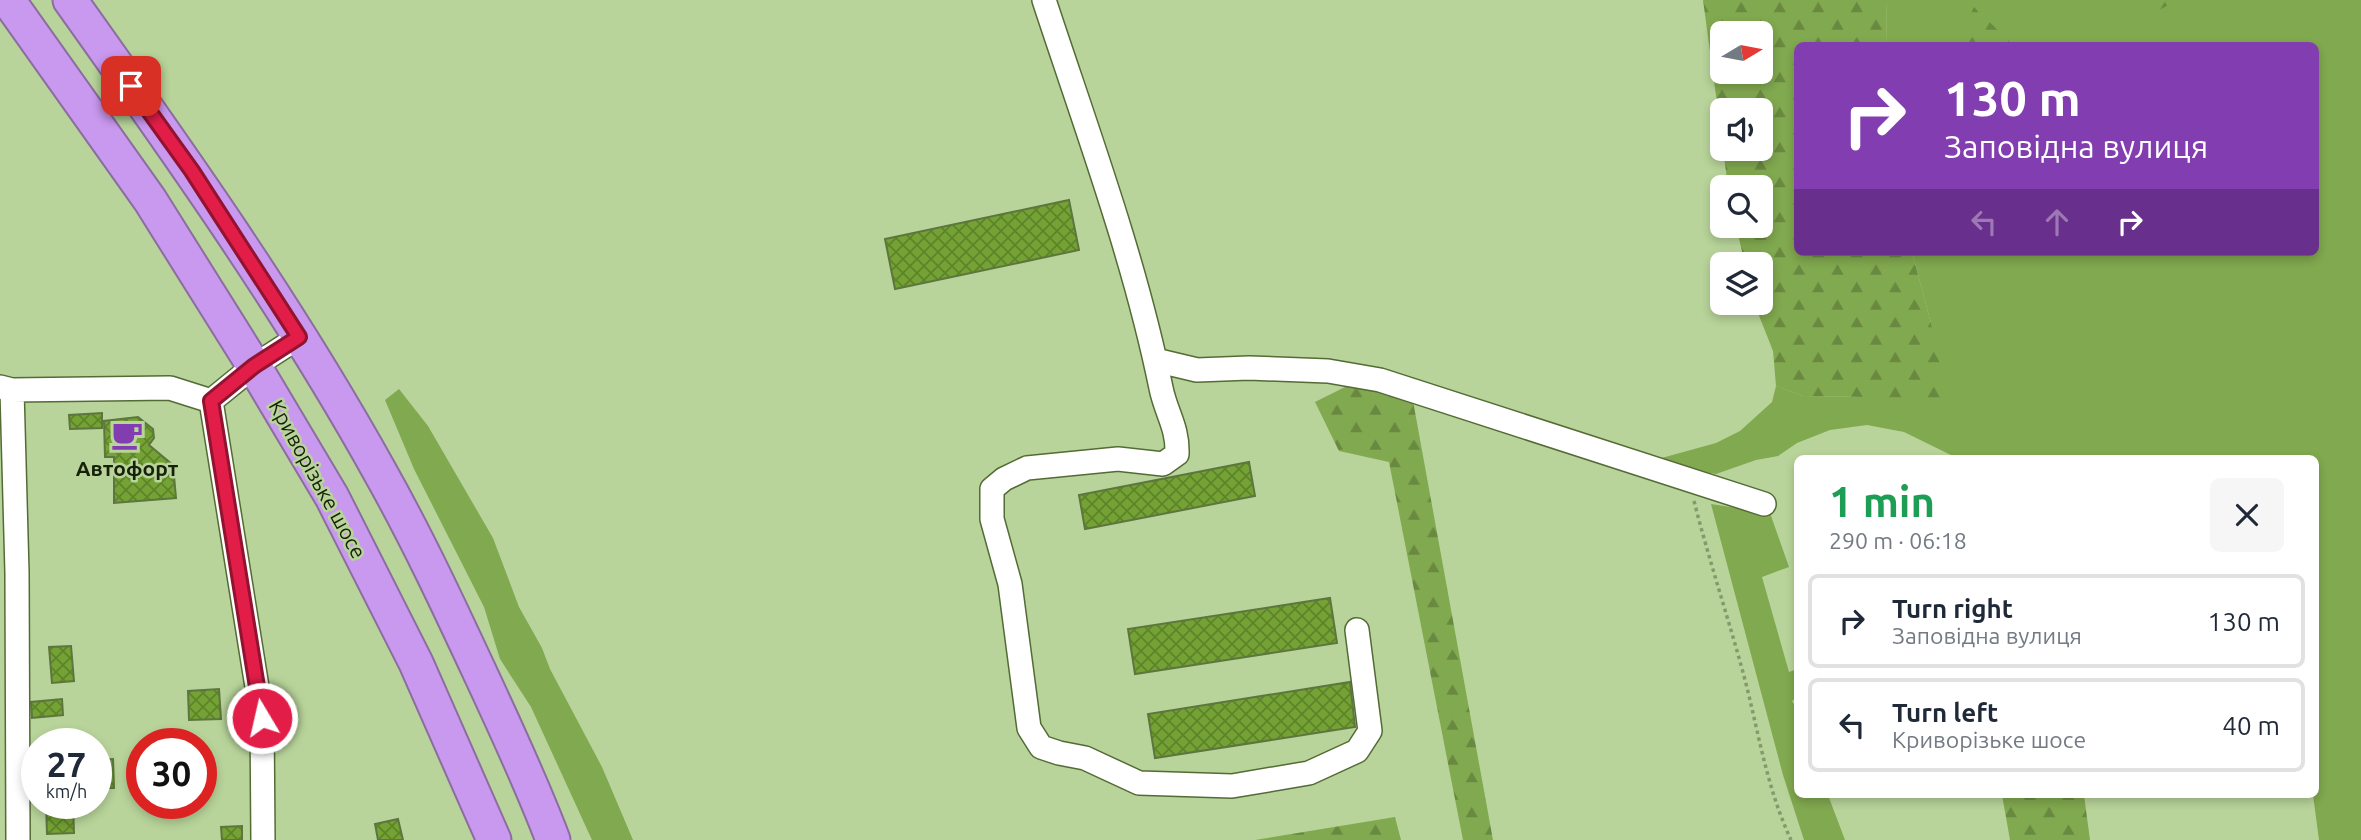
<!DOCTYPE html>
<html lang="en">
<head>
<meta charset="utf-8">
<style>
  :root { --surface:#fff; --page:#f6f6f7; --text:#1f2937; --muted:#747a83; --line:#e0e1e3 }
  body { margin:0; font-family:Ubuntu,sans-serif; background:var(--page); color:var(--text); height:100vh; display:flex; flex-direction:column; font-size:26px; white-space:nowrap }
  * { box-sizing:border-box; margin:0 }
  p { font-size:23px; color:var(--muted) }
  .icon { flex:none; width:38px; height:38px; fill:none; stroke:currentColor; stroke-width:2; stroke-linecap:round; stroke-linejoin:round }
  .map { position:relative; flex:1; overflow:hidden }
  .sheet { position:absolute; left:1794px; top:455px; width:525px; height:343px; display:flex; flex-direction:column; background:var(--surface); border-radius:10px; box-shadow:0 4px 10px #0003 }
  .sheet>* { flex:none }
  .guide { position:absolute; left:1794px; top:42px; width:525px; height:214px; border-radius:10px; box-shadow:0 4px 10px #0003; background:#823db0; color:#fff; overflow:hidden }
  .needle { width:46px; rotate:80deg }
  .controls { position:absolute; left:1710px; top:21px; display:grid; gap:14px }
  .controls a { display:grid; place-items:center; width:63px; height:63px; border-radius:10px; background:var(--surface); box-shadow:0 4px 10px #0003; font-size:35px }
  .speed { position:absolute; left:21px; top:728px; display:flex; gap:14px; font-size:35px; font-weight:700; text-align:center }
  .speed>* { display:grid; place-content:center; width:91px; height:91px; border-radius:50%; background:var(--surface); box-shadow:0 4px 10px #0003; line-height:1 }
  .speed small { font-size:18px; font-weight:400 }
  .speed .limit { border:10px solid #d22; background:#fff; color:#111 }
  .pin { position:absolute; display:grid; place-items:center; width:60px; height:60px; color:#fff; margin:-30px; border-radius:14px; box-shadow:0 4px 10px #0006 }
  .me { position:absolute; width:77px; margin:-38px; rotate:351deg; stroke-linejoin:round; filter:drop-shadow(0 0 5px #0008) }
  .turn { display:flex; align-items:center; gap:24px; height:147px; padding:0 35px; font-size:32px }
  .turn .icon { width:91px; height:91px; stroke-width:2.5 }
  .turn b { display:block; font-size:49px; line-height:60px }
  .lanes { display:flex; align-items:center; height:66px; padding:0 35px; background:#0003; justify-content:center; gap:35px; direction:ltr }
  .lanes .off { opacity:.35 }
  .round { display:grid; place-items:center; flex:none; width:74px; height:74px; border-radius:10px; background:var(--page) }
  .summary { display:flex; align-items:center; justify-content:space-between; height:119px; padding:0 35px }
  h1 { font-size:42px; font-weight:700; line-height:52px; color:#1e9e55 }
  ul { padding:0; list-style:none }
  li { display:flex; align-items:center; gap:21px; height:94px; margin:0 14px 10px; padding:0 21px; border:4px solid var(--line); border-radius:10px }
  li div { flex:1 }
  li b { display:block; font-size:26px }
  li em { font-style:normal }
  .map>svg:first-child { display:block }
</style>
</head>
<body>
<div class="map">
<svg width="2361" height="840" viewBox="0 0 2361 840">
  <defs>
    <pattern id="forest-firs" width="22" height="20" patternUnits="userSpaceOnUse" patternTransform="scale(1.75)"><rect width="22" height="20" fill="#81a94f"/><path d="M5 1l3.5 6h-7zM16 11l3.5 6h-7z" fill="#698940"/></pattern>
    <pattern id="building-cross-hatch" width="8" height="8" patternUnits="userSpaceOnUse" patternTransform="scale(1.75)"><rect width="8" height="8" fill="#74a234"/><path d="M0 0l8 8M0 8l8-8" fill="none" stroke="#5e842a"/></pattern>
  </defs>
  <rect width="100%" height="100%" fill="#b8d49a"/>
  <path fill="#81a94f" d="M1887,0H2361V840H2319L2313,795L2315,794V458H1957L1904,432L1867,425L1830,430L1797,443L1778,456L1756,460L1716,474L1680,468L1658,459L1716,443L1740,431L1772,402L1776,386L1803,396L1865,397L1932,327L1912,252H2315V46L1886,45Z
    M399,389L428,426L493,538L519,607L542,648L550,669L602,767L633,840H592L531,707L500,659L484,607L414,469L385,400Z
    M1711,504L1770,513L1789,567L1762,577L1789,672L1797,669V697L1792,701L1797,709V794L1828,795L1845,840H1804L1783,775Z"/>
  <path fill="url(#forest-firs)" fill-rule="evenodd" d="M1703,0H1887L1886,45L1797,46V252H1912L1932,327L1948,404L1865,397L1803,396L1776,386L1773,351L1754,303H1760V264H1745L1736,226H1760V187H1728L1723,149H1760V110H1722V140ZM1760,33V72H1722V33Z
    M2131,0H2170V4L2152,14L2131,3Z
    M1974,7L2009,41V45H1958V41Z
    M1351,384L1413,401L1493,840H1463L1389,462L1339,451L1315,402Z
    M2002,795H2084L2090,840H2010Z
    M1395,817L1401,840H1255Z"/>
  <path fill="url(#building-cross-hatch)" stroke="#5d763f" stroke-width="2" d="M1069,200L1079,250L895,289L885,239Z
    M102,413V428L70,429L69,415Z
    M138,417L153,429L154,438L149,445L173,465L176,498L114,503V457H105L104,421Z
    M1249,462L1255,496L1085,529L1079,495Z
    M1330,598L1337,643L1135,674L1128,629Z
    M71,646L74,681L52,683L49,647Z
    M1350,682L1355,727L1155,758L1148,714Z
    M219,689L221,719L189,720L188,691Z
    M62,699L63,715L32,718L31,702Z
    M113,759L114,788H96V760Z
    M46,803H73L74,833L47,834Z
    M398,819L403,840H378L375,824Z
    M242,826V840H222L221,827Z"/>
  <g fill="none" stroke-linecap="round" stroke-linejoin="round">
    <defs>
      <path id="minor" d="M1044,0C1086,128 1134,256 1161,388C1166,413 1178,427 1177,454L1163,464L1118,459L1027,468L1004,479L992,489V519L1010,584L1029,728L1041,747L1059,753L1085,758L1139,783L1232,786L1309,773L1357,751L1370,731L1357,630
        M1155,360L1197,370L1249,368L1328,371L1380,380L1764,504
        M0,387L12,390L170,388L211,401
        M12,390L17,573L18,840
        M263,840L262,718L211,401L254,366L299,337"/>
      <path id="highway" d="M8,0L150,200L254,366L332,497L416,663L494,840
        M70,0C179,153 289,308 380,472C420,543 454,617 488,690C511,740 534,789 553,840"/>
    </defs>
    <use href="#minor" stroke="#536b35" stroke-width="26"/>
    <use href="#highway" stroke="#8b6e9f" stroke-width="37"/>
    <path stroke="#849a6b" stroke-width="3.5" stroke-dasharray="3.5 3.5" stroke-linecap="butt" d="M1694,501C1709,560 1728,617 1744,676C1759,733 1766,786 1791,840"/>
    <use href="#minor" stroke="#fff" stroke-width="23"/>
    <use href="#highway" stroke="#c998ef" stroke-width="33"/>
  </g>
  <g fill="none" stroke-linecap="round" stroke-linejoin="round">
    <defs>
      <path id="route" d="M131,86L192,171L299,337L254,366L211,401L262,718"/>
    </defs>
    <use href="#route" stroke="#92132f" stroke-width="18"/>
    <use href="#route" stroke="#e11d48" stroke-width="12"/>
  </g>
  <defs>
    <symbol id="cafe-bare" viewBox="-9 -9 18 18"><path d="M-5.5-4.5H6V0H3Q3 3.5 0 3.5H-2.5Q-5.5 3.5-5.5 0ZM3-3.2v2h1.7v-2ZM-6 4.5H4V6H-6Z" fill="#823db0" stroke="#b8d49a" stroke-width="2.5" paint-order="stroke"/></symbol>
  </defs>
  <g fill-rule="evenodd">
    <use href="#cafe-bare" x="105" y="413" width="44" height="44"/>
  </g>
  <g text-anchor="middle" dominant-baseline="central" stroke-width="5" stroke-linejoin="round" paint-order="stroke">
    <g font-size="21" font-weight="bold" fill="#17210a" stroke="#b8d49a">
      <text x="127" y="468">Автофорт</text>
    </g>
    <g font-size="21" fill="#17210a" stroke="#b8d49a">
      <text transform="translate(318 479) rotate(61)">Криворізьке шосе</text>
    </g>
  </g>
</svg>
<div class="controls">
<a><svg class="needle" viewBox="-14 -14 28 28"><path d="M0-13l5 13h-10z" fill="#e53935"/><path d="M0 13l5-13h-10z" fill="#747a83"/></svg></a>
<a><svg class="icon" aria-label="sound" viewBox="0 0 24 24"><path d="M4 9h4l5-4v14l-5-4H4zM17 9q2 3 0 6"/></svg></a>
<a><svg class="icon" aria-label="search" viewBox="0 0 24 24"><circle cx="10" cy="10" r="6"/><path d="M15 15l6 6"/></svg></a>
<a><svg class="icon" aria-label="layers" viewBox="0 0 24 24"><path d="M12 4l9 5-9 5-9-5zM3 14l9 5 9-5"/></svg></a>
</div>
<div class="speed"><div>27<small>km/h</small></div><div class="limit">30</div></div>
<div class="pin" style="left:131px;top:86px;background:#d93025"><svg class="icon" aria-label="arrive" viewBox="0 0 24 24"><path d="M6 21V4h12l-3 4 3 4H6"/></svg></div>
<svg class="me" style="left:262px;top:718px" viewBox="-20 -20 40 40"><circle r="17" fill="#e11d48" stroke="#fff" stroke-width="3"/><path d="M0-11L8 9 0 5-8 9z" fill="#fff"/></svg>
<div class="guide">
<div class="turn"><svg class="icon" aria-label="right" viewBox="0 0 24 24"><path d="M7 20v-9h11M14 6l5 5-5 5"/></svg><div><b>130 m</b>Заповідна вулиця</div></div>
<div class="lanes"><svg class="icon off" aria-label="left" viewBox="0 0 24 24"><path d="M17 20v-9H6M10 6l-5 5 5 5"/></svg><svg class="icon off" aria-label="ahead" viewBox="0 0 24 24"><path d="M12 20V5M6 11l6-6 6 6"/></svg><svg class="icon" aria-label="right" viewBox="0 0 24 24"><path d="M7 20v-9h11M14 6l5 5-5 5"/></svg></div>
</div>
<section class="sheet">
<div class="summary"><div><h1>1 min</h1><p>290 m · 06:18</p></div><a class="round"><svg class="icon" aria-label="close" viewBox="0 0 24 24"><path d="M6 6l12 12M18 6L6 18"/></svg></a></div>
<ul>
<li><svg class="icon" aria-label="right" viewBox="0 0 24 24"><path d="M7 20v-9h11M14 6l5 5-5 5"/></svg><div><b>Turn right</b><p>Заповідна вулиця</p></div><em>130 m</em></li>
<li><svg class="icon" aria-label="left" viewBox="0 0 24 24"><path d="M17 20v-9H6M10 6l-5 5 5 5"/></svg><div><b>Turn left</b><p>Криворізьке шосе</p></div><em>40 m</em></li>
</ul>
</section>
</div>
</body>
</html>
